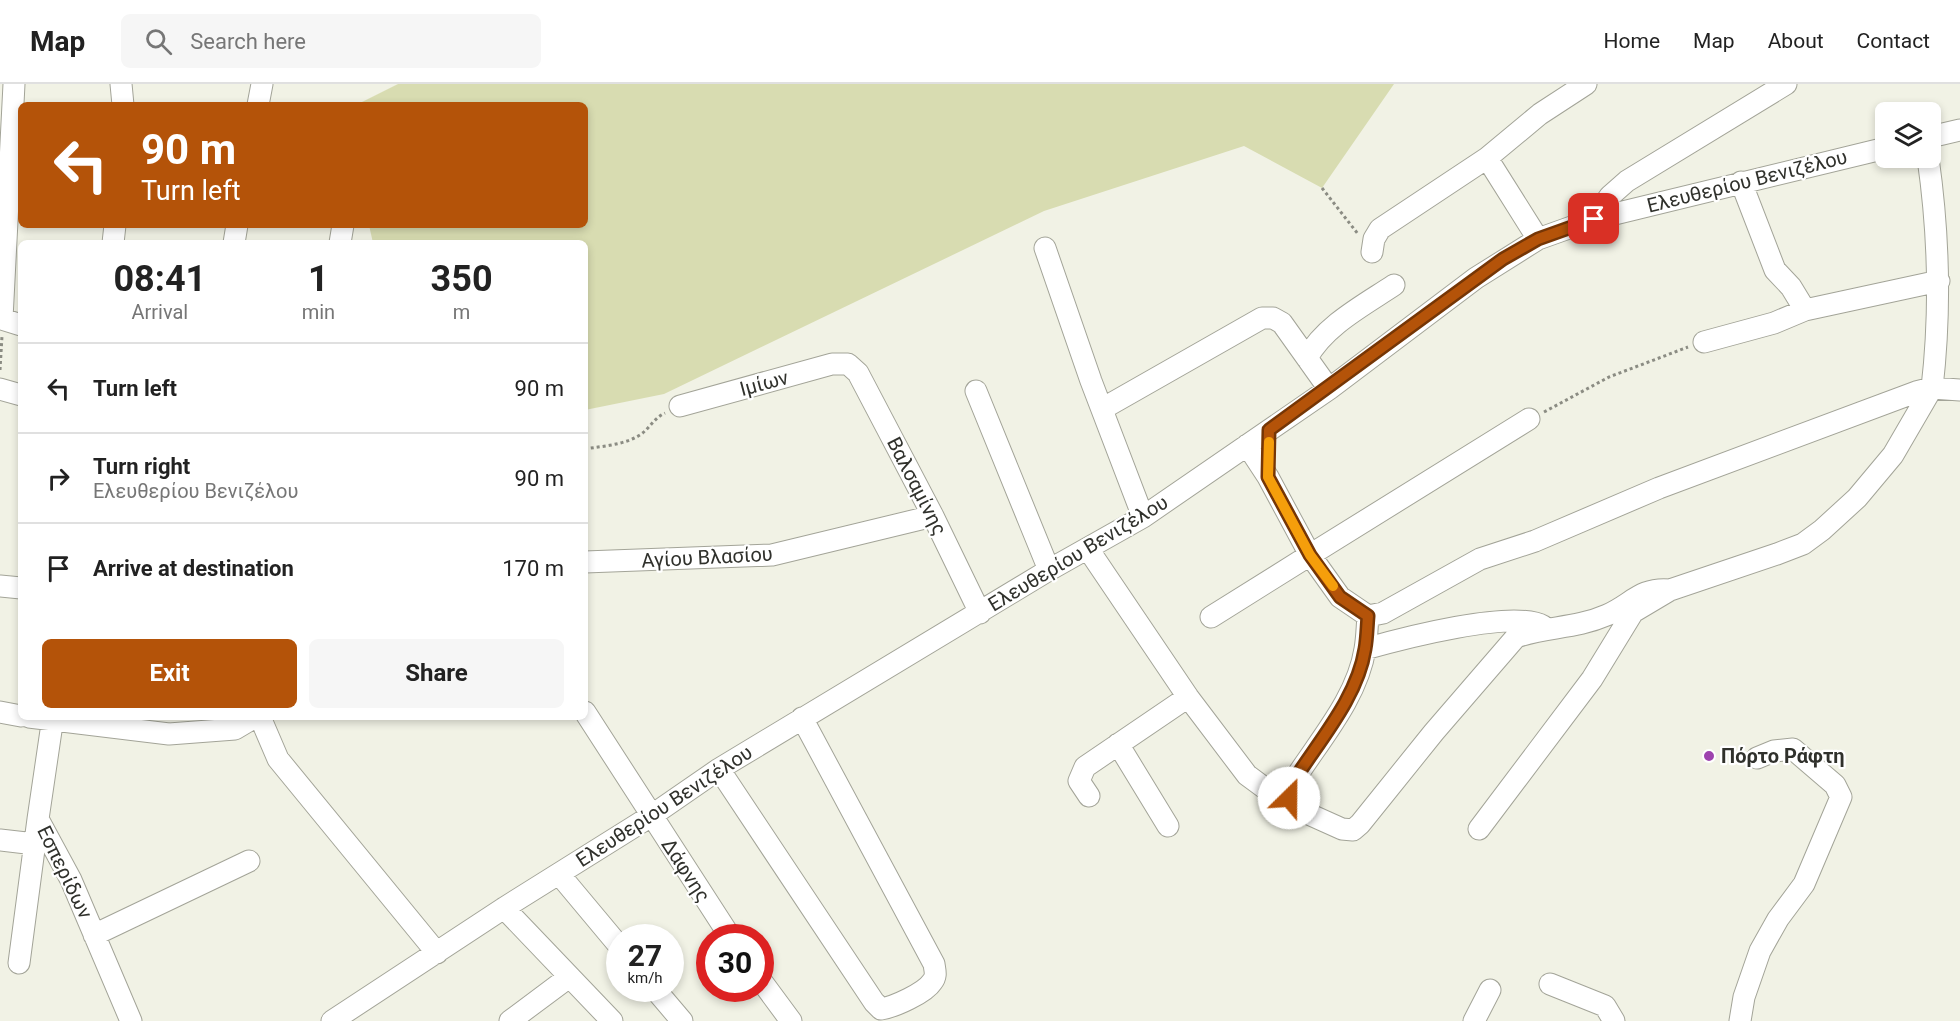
<!DOCTYPE html>
<html lang="en">
<head>
<meta charset="utf-8">
<style>
  :root { --surface:#fff; --page:#f6f6f6; --text:#222; --muted:#767676; --line:#e0e0e0; --accent:#b45309 }
  body { margin:0; font-family:Roboto,sans-serif; background:var(--page); color:var(--text); height:100vh; display:flex; flex-direction:column; font-size:22px; white-space:nowrap }
  * { box-sizing:border-box; margin:0 }
  p { font-size:20px; color:var(--muted) }
  .icon { flex:none; width:33px; height:33px; fill:none; stroke:currentColor; stroke-width:2; stroke-linecap:round; stroke-linejoin:round }
  .map { position:relative; flex:1; overflow:hidden }
  .sheet { position:absolute; left:18px; top:156px; width:570px; height:480px; display:flex; flex-direction:column; background:var(--surface); border-radius:9px; box-shadow:0 3px 9px #0003 }
  .sheet>* { flex:none }
  .guide { position:absolute; left:18px; top:18px; width:570px; height:126px; border-radius:9px; box-shadow:0 3px 9px #0003; background:#b45309; color:#fff; overflow:hidden }
  .tools { position:absolute; left:1875px; top:18px; display:grid; gap:12px }
  .tools a { display:grid; place-items:center; width:66px; height:66px; border-radius:9px; background:var(--surface); box-shadow:0 3px 9px #0003; font-size:30px }
  .speed { position:absolute; left:606px; top:840px; display:flex; gap:12px; font-size:30px; font-weight:700; text-align:center }
  .speed>* { display:grid; place-content:center; width:78px; height:78px; border-radius:50%; background:var(--surface); box-shadow:0 3px 9px #0003; line-height:1 }
  .speed small { font-size:15px; font-weight:400 }
  .speed .limit { border:9px solid #d22; background:#fff; color:#111 }
  .pin { position:absolute; display:grid; place-items:center; width:51px; height:51px; color:#fff; margin:-26px; border-radius:12px; box-shadow:0 3px 9px #0006 }
  .me { position:absolute; width:66px; margin:-33px; rotate:23deg; stroke-linejoin:round; filter:drop-shadow(0 0 4px #0008) }
  .turn { display:flex; align-items:center; gap:21px; height:126px; padding:0 24px; font-size:27px }
  .turn .icon { width:78px; height:78px; stroke-width:2.5 }
  .turn b { display:block; font-size:42px; line-height:51px }
  .eta { display:flex; justify-content:space-evenly; align-items:center; height:102px; text-align:center }
  .eta b { font-size:36px; font-weight:700; line-height:42px }
  .button { display:flex; gap:12px; margin-top:auto; padding:12px 24px }
  .button a { flex:1; height:69px; border-radius:9px; background:var(--accent); color:#fff; font-size:24px; font-weight:700; line-height:69px; text-align:center }
  .button a+a { background:var(--page); color:var(--text) }
  ul { padding:0; list-style:none }
  li { display:flex; align-items:center; gap:18px; height:90px; padding:0 24px; border-top:2px solid var(--line) }
  li div { flex:1 }
  li b { display:block; font-size:22px }
  li em { font-style:normal }
  header { display:flex; align-items:center; gap:36px; box-sizing:border-box; height:84px; padding:0 30px; background:var(--surface); border-bottom:2px solid var(--line) }
  header strong { font-size:28px }
  nav { display:flex; gap:33px; margin-inline-start:auto; font-size:21px }
  .search { width:420px; height:54px; background:var(--page); display:flex; align-items:center; gap:15px; box-sizing:border-box; padding:0 21px; border-radius:9px; color:var(--muted); font-size:22px }
  .map>svg:first-child { display:block }
</style>
</head>
<body>
<header>
<strong>Map</strong>
<div class="search"><svg class="icon" aria-label="search" viewBox="0 0 24 24"><circle cx="10" cy="10" r="6"/><path d="M15 15l6 6"/></svg>Search here</div>
<nav><a>Home</a><a>Map</a><a>About</a><a>Contact</a></nav>
</header>
<div class="map">
<svg width="1960" height="937" viewBox="0 0 1960 937">
  <rect width="100%" height="100%" fill="#f1f2e5"/>
  <path fill="#d8dcb1" d="M398,0H1394L1322,104L1244,62L1044,127L664,310L585,326V159H373L369,141H585V21H356Z"/>
  <g fill="none" stroke-linecap="round" stroke-linejoin="round">
    <defs>
      <path id="minor" d="M14,0L2,235L21,241
        M121,0L123,21
        M258,21L262,0
        M1930,53L1960,46
        M1487,74L1538,155
        M1741,98L1775,186L1791,203L1805,226
        M1594,135L1610,112L1627,97L1786,0
        M113,159L115,141
        M234,159L237,141
        M340,159L343,141
        M1045,164L1091,297L1143,433
        M1372,168L1374,155L1380,145L1487,74L1540,30L1586,0
        M1704,258L1774,239L1805,226L1939,197
        M1307,274C1324,242 1364,221 1394,201
        M0,305L21,311
        M976,307L1049,486
        M680,322L832,280H848L858,289L933,432L980,529
        M1102,325L1262,234H1273L1282,239L1329,305
        M1529,335L1310,471L1340,513L1368,532L1383,529L1480,475L1535,457L1659,404L1916,308L1932,304C1941,226 1939,151 1928,74
        M1088,465L1188,613L1247,691L1266,705L1289,713
        M585,478L772,471L933,432
        M0,502L21,504
        M1368,532C1367,543 1367,554 1365,565C1357,616 1316,660 1289,704V713L1293,723L1342,745L1353,746L1360,740L1434,648L1516,553C1547,542 1575,545 1607,531C1631,521 1640,503 1670,506
        M1211,533L1310,471L1268,393L1247,361
        M1365,565C1400,555 1514,525 1543,542
        M0,628L21,632
        M585,628L731,854
        M29,633L169,650L235,645L255,633
        M53,633L38,735L71,796L131,937
        M260,633L278,675L437,869
        M1118,660L1168,742
        M719,685L874,918L881,925C894,923 925,909 932,898C937,892 935,887 934,880L802,634
        M1089,712L1079,697L1085,683L1188,613
        M1479,745L1592,595L1633,528L1670,506L1777,470L1803,460L1822,446L1857,414L1893,371L1932,304L1960,306
        M0,756L35,760
        M559,790L620,863
        M504,824L612,937
        M94,851L249,777
        M19,879L38,735
        M760,895L791,937
        M1550,900L1605,922L1614,937
        M654,904L682,937
        M332,937L504,824L651,732L719,685L1049,486L1143,433L1329,305L1476,194L1538,155L1594,135L1886,64
        M510,937L569,893
        M1474,937L1490,906
        M1740,937L1744,913L1760,867L1778,835L1804,800L1841,713L1835,701L1793,665L1774,667L1757,674"/>
    </defs>
    <use href="#minor" stroke="#a3a498" stroke-width="23"/>
    <path stroke="#8b8c83" stroke-width="3" stroke-dasharray="3 3" stroke-linecap="butt" d="M1322,104L1358,150
      M0,286L2,252
      M1544,328L1609,293L1688,263
      M585,365C603,362 624,361 640,351C650,344 654,334 665,329"/>
    <use href="#minor" stroke="#fff" stroke-width="21"/>
  </g>
  <g fill="none" stroke-linecap="round" stroke-linejoin="round">
    <defs>
      <path id="route" d="M1289,714V704C1316,660 1357,616 1365,565C1367,554 1367,543 1368,532L1340,513L1310,471L1268,393L1269,346L1503,175L1538,155L1594,135"/>
    </defs>
    <use href="#route" stroke="#753606" stroke-width="15"/>
    <use href="#route" stroke="#b45309" stroke-width="10"/>
    <path stroke="#f59e0b" stroke-width="10" d="M1269,358L1268,393L1310,471L1333,502"/>
  </g>
  <circle fill="#9e43ae" stroke="#fff" stroke-width="2" cx="1709" cy="672" r="6"/>
  <g text-anchor="middle" dominant-baseline="central" stroke-width="4.5" stroke-linejoin="round" paint-order="stroke">
    <g font-size="20" fill="#30312c" stroke="#fff">
      <text transform="translate(1747 97) rotate(-14)">Ελευθερίου Βενιζέλου</text>
      <text transform="translate(764 299) rotate(-15)">Ιμίων</text>
      <text transform="translate(917 402) rotate(63)">Βαλσαμίνης</text>
      <text transform="translate(1078 469) rotate(-31)">Ελευθερίου Βενιζέλου</text>
      <text transform="translate(707 473) rotate(-3)">Αγίου Βλασίου</text>
      <text transform="translate(664 722) rotate(-33)">Ελευθερίου Βενιζέλου</text>
      <text transform="translate(686 786) rotate(57)">Δάφνης</text>
      <text transform="translate(65 788) rotate(64)">Εσπερίδων</text>
    </g>
    <g font-size="20" font-weight="bold" fill="#30312c" stroke="#fff" text-anchor="start">
      <text x="1721" y="672">Πόρτο Ράφτη</text>
    </g>
  </g>
</svg>
<div class="tools">
<a><svg class="icon" aria-label="layers" viewBox="0 0 24 24"><path d="M12 4l9 5-9 5-9-5zM3 14l9 5 9-5"/></svg></a>
</div>
<div class="speed"><div>27<small>km/h</small></div><div class="limit">30</div></div>
<div class="pin" style="left:1594px;top:135px;background:#d93025"><svg class="icon" aria-label="arrive" viewBox="0 0 24 24"><path d="M6 21V4h12l-3 4 3 4H6"/></svg></div>
<svg class="me" style="left:1289px;top:714px" viewBox="-20 -20 40 40"><circle r="19" fill="#fff"/><path d="M0-13L10 11 0 6-10 11z" fill="#b45309"/></svg>
<div class="guide">
<div class="turn"><svg class="icon" aria-label="left" viewBox="0 0 24 24"><path d="M17 20v-9H6M10 6l-5 5 5 5"/></svg><div><b>90 m</b>Turn left</div></div>
</div>
<section class="sheet">
<div class="eta">
<div><b>08:41</b><p>Arrival</p></div>
<div><b>1</b><p>min</p></div>
<div><b>350</b><p>m</p></div>
</div>
<ul>
<li><svg class="icon" aria-label="left" viewBox="0 0 24 24"><path d="M17 20v-9H6M10 6l-5 5 5 5"/></svg><div><b>Turn left</b></div><em>90 m</em></li>
<li><svg class="icon" aria-label="right" viewBox="0 0 24 24"><path d="M7 20v-9h11M14 6l5 5-5 5"/></svg><div><b>Turn right</b><p>Ελευθερίου Βενιζέλου</p></div><em>90 m</em></li>
<li><svg class="icon" aria-label="arrive" viewBox="0 0 24 24"><path d="M6 21V4h12l-3 4 3 4H6"/></svg><div><b>Arrive at destination</b></div><em>170 m</em></li>
</ul>
<div class="button"><a>Exit</a><a>Share</a></div>
</section>
</div>
</body>
</html>
